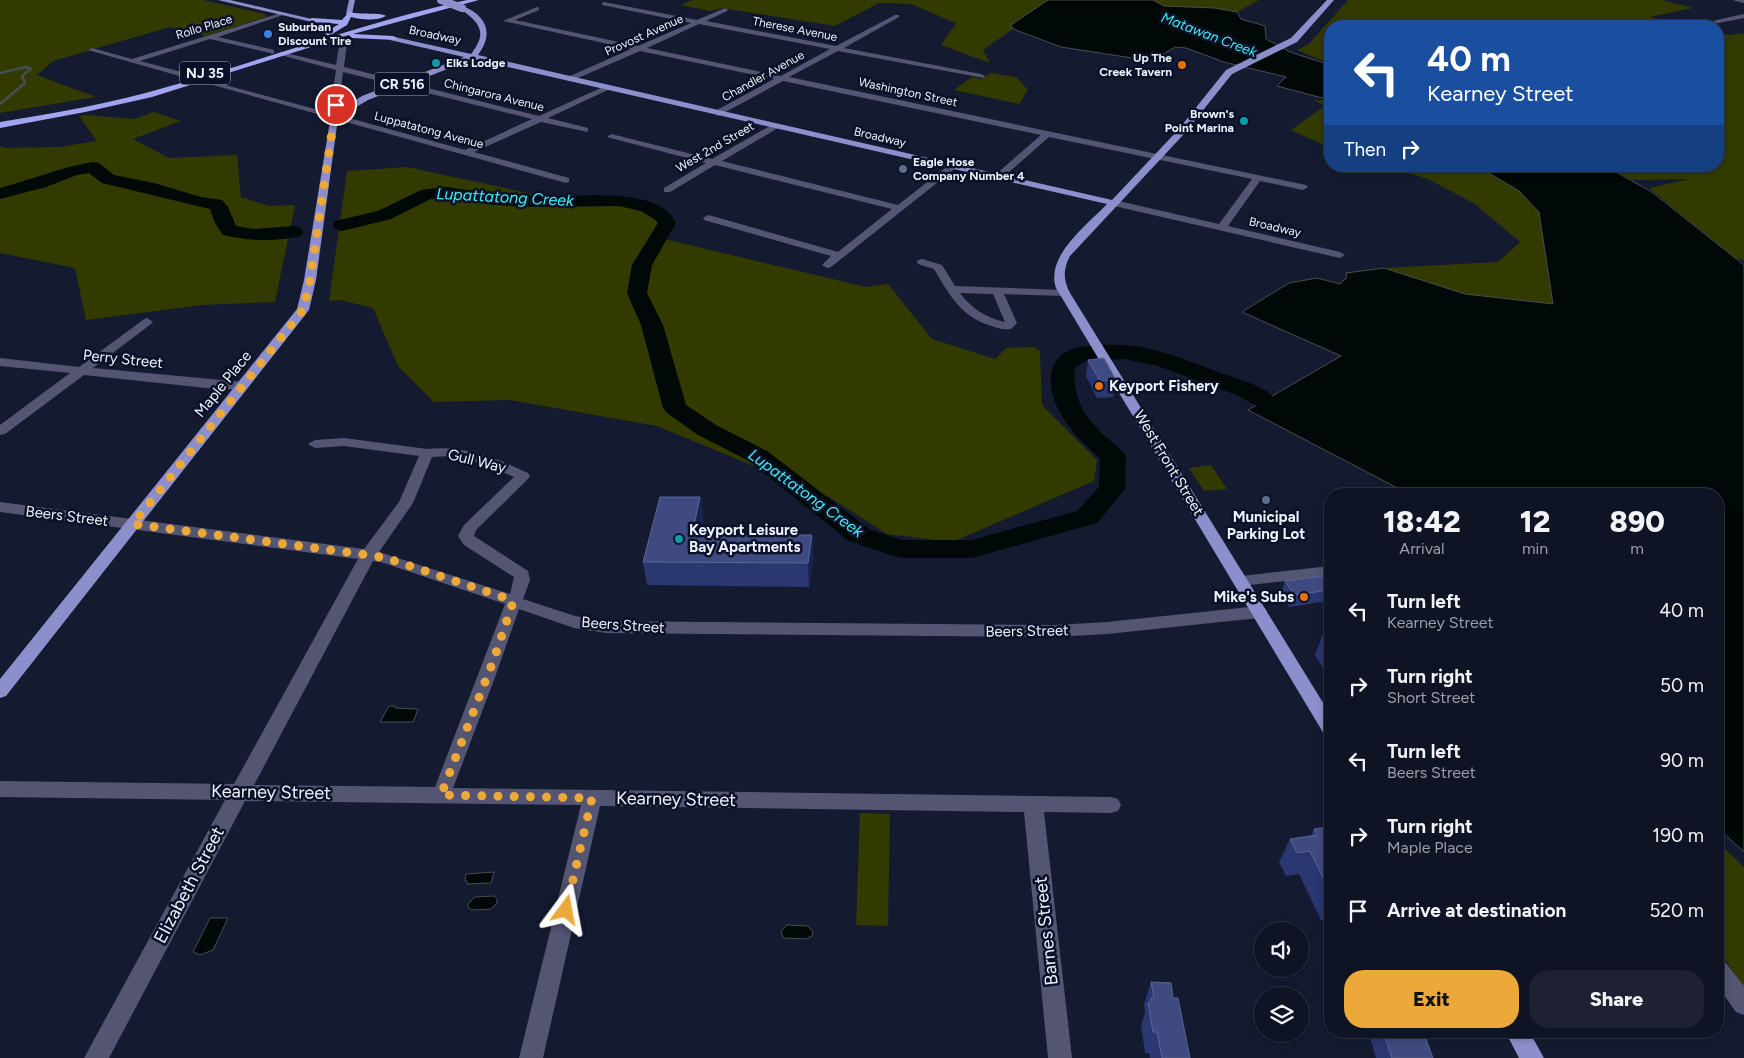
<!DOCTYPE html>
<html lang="en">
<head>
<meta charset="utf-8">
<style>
  :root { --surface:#0f1425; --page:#1d2132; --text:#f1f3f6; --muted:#9b9ea7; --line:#2f3342; --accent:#eca93a }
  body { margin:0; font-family:Figtree,sans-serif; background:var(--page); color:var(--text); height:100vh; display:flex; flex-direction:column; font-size:19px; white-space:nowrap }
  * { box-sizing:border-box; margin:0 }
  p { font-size:16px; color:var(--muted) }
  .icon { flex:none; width:28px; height:28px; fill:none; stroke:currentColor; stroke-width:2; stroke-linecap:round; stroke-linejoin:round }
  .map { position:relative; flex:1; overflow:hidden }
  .side { position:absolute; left:1324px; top:488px; width:400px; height:550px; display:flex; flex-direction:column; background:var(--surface); border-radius:20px; box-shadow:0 2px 8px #0003,0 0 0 1px var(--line) }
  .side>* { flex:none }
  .hud { position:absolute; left:1324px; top:20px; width:400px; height:152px; border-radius:20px; box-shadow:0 2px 8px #0003,0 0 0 1px var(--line); background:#1a4fa0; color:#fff; overflow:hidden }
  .buttons { position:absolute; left:1254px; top:922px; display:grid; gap:10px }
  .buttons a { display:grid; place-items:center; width:55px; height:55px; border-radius:50%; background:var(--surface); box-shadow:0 2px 8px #0003,0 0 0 1px var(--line); font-size:25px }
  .pin { position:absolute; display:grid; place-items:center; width:42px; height:42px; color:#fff; margin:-21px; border:2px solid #fff; border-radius:50%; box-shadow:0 1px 5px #0007 }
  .me { position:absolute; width:55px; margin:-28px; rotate:13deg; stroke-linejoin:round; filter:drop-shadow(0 0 4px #0008) }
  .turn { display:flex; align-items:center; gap:18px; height:105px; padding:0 20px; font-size:22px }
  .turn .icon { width:65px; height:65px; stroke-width:2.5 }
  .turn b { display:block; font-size:35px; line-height:42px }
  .then { display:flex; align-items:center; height:48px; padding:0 20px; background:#0003; gap:10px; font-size:19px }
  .eta { display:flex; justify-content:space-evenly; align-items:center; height:85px; text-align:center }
  .eta b { font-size:30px; font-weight:800; line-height:35px }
  .primary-button { display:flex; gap:10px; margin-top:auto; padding:10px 20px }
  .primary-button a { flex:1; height:58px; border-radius:20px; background:var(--accent); color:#111; font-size:20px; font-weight:800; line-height:58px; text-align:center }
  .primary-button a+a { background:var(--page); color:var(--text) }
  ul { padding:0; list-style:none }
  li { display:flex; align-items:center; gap:15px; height:75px; padding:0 20px }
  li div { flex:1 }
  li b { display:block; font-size:19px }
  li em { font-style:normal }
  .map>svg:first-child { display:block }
</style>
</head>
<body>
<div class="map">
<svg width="1744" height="1058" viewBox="0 0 1744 1058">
  <rect width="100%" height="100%" fill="#141b31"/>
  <path fill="#323a00" d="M0,0H203L265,14L266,17L205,36L170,27L53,61L37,75L96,97L0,113Z
    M692,0H1048L1011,25L1013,29L983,50L990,63L941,45L956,23L911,4L879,3L835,26L722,8L710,11L681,5Z
    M1153,0H1259L1237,12L1214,8L1164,6Z
    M1348,0H1662L1693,8L1650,17L1691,26H1330V64L1297,50L1309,44Z
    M1718,32L1730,35L1744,33V260L1736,259L1649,188L1690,179L1632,180L1607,166H1718Z
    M991,73L1016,77L1028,90L1019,104L954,90L972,77L982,79Z
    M1313,100L1330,101V148L1291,130L1325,106Z
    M154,112L181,121L133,139L169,158L237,155L241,197L269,206L295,205L275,302L202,305L86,320L75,268L0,253V146L6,148L59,147L97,141L79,116L86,115L134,119Z
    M1385,166H1477L1519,191L1539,212L1553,304L1465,294L1384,268L1498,262L1520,242L1475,204L1428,179Z
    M407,167L561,200L615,198L653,206L672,220L664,239L866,287L888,284L932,339L995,359L1006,348L1034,347L1040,351L1042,405L1097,460L1094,481L952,542L887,534L829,497L657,426L510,400L434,402L398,366L373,308L340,300L329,301L347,171Z
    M1211,465L1227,489L1204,491L1189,468Z
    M860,813L890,814L888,926L856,925Z
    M1718,842L1744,867V987L1718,950Z"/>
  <path fill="#000808" stroke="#474e52" d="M1048,0H1153L1164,6L1214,8L1237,12L1241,19L1265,26L1266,39L1290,52L1330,65V100L1277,86L1286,77L1224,62L1186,48L1175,47L1152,61L1061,47L1013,29L1011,25Z
    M1477,166H1605L1652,192L1744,265V852L1718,828V494H1409L1248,410L1341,356L1242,312L1289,283L1317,278L1340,284L1347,277L1346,273L1384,268L1465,294L1553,304L1539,212L1519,191Z
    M389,706H395V708L418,709L413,722H380Z
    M494,872L491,883L467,884V881H465L466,874Z
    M494,896L497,899V903L491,909L471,910L468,907V904L475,897Z
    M210,918H228L213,950L200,955L193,952Z
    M787,925L807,926L813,931L812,936L806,939L784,938L782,935L781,931Z"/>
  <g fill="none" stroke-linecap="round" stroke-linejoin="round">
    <path stroke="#474e52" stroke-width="2.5" d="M0,73L26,67L31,69L22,76L25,83L0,104"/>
    <path fill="#000808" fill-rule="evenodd" d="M93,162L99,163L114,175L154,183L201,197L222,200L228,207L236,226L253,229L294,226L301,228L303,232L301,236C276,242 248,241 223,235L215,223L210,209L102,183L89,173L77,175L46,187L0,199V188C31,180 61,167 93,162Z
      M446,187C475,191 503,195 533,196C569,198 639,187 667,211C671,214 674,219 676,223L652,265L647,293L663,325L686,405L716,425L767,451L869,529L902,540H972L1077,511L1099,487L1100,458C1086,446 1072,433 1062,416C1048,394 1043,360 1072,349C1084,345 1113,344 1125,345C1159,348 1192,362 1223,374C1240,380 1267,386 1277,401L1273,406L1265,408L1257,406L1234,394L1158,366L1125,359L1085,361L1075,368C1072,397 1084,417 1106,437C1113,443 1120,448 1126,456L1125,489L1097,523L972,558H900L849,541L749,461L698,435L667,413L663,408L641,325L627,293L632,265L658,223L654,219L641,211L619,206L535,207L494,205L446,197L431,199L391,219L342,231L335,229L333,225L335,221L378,211L421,190Z"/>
    <path fill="#545573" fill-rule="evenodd" d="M1734,0H1744V3L1735,1Z
      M604,2L697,20L725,8L728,10L727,11L706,21L836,46L895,15H899V17L844,48L981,74L985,76L984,78L838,51L789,77L1306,185L1308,187L1303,190L1260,181L1228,226L1340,252L1345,255L1340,258L1114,206L1109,203L1114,200L1219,224L1252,179L1049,137L1001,179H995V175L1041,135L783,81L718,116L714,113L715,111L774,79L640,51L571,81H568V77L631,49L503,21L537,7L539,8V10L515,20L638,46L691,23L602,5V3ZM699,24L830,49L781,76L647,48Z
      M281,13L286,14L218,37L274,50V54L210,39L140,61L193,75V79H190L88,50L92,48L132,59Z
      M1744,14V18L1703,26L1694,25Z
      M340,40L347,42L344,67L539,116L605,86L612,88L548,118L588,128V132L541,122L474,152L569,178V182L566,183L195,80L199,78L330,113L336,70L277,54L281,52L336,65ZM343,72L532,119L465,150L338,115Z
      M775,123L779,126L778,128L722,161L898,205L949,165H955L957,167L831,267L827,268L822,265L831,256L704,220L703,218L708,215L712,216L838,252L892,209L715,165L670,192H664V188L706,163L607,137L611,134L712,159Z
      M922,259L942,265L955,286L1064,290L1070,293L1064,296L1004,294L1017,323L1011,329C1003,330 996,328 989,325C960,316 948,292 934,269L918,264L917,262L918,260ZM960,293L993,294L1005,322C986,318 971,308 960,293Z
      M147,318L153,322L151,324L93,368L243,382L249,386L243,390L206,388L84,375L5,434L0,435V425L70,373L0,366V358L79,367L143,320Z
      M344,438L427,449C462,445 497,458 528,473L530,476L528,479L476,530L474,536L528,571L530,580L523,599L575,616L606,621L1055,625L1107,622L1259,606L1265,608L1267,612L1265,616L1259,618L1107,634L1055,637L606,633L574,628L519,609L494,680L453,788L1111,797L1118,799L1121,805L1118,811L1111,813L1044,812L1072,1058H1048L1024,812L600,806L543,1058H519L581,805L245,801L109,1058H84L225,800L0,797V781L234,784L358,559L0,512V502L364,549L399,502L419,456L344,446L315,448L308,444L315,440ZM450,456L484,464L514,477L464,525L458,536L464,545L514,577L510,594L379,552L413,503L432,457ZM373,561L384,563L505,604L435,787L254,785Z
      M1330,566V576L1241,586L1235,585L1233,581L1235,577L1241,576Z
      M1718,960L1726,963L1744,986V1015L1736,1012L1718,987Z"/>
    <path fill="#8d8ecc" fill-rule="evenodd" d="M218,0H230L316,20L312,22Z
      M349,0H355L352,14L349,16L346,14Z
      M1327,0H1334L1297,42L1232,74L1184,134L1070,256C1063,269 1063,280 1070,293L1330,714V736L1324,734L1056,288C1045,256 1087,225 1107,204L473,59L368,100L338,118L316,280L309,310L6,696L0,698V679L297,309L304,280L331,115L362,96L464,57L390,40V36L471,54C488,33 480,22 460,9V7L462,6C487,15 494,34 478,55L1112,200L1178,130L1226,70L1291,38Z
      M1505,1031H1529L1544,1058H1519Z"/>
    <path fill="#a3a4ef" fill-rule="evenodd" d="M467,0H479L353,34L393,36L397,38L396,40L352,38L349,35L152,97L85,112L0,128V122C56,113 112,103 167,87C267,59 365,22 467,0Z
      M349,12C360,15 380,12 386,16C378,21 361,20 351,17L347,25L329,36L325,34L326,32L339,24L312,22L308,20L312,18L342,20Z"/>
    <path stroke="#8d8ecc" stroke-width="8" d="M441,0L462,8"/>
  </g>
  <path fill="#2a3771" d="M1088,360L1116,380L1113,397L1097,398L1086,376Z
    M700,497L703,521L700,535H812L813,558L809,587L647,585L643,562Z
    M1285,581L1330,586V595L1328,601L1289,607L1281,593Z
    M1324,632L1330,640V679L1315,655Z
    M1330,827V919L1321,920L1299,874L1286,876L1279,862L1290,839L1311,836L1314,829Z
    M1151,982L1173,998L1190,1058H1150L1149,1053H1145L1141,1025L1145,1013L1144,1004Z
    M1368,1031H1423L1433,1058H1376Z"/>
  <path fill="#182351" d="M700,497L703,521L695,558L692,535Z
    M812,535L813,558L809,587L808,563Z"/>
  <path fill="#3f4b80" stroke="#5a6594" d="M1104,358L1116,380L1100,381L1088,360Z
    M660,497H700L692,535H812L808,563L643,562Z
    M1323,576L1330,586V590L1294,595L1285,581Z
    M1330,631V640L1324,632Z
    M1330,827V892L1310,851L1297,853L1290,839L1317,835L1314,829Z
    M1151,982L1171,983L1173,998H1178L1190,1058H1162L1157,1032H1153L1148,1003L1151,1001V998H1154Z
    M1383,1031H1423L1433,1058H1392Z"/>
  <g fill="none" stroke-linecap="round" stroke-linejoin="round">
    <path stroke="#eca93a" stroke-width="9" stroke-dasharray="0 16.2" d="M336,105L310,280L303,310L133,524L368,555L386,558L509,599L513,602L494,659L441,795L592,798L566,910"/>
  </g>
  <circle fill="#3f7fe0" stroke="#0b1127" stroke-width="2" cx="268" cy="34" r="5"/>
  <g fill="#0f9aa8" stroke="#0b1127" stroke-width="2">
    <circle cx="436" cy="63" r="5"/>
    <circle cx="1244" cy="121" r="5"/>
    <circle cx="679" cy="539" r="5"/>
  </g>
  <g fill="#e8710a" stroke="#0b1127" stroke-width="2">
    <circle cx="1182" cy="65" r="5"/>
    <circle cx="1099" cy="386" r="5"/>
    <circle cx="1304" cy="597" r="5"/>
  </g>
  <g fill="#5c6f8a" stroke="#0b1127" stroke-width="2">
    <circle cx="903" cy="169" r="5"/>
    <circle cx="1266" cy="500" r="5"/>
  </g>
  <g text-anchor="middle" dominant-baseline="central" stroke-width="5" stroke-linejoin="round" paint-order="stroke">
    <g font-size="12" fill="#edf2ff" stroke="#0b1127">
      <text transform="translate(204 27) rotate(-17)">Rollo Place</text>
      <text transform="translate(795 29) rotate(11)">Therese Avenue</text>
      <text transform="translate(435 35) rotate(12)">Broadway</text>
      <text transform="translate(644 35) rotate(-24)">Provost Avenue</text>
      <text transform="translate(763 76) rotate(-29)">Chandler Avenue</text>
      <text transform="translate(908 92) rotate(12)">Washington Street</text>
      <text transform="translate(494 95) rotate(14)">Chingarora Avenue</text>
      <text transform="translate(429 130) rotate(15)">Luppatatong Avenue</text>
      <text transform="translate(880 137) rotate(13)">Broadway</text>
      <text transform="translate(715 147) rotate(-30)">West 2nd Street</text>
      <text transform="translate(1275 227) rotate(13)">Broadway</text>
    </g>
    <g font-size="12" font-weight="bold" fill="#edf2ff" stroke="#0b1127" text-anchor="start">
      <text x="278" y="27">Suburban<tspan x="278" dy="14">Discount Tire</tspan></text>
      <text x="1172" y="58" text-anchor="end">Up The<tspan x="1172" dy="14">Creek Tavern</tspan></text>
      <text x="446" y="63">Elks Lodge</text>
      <text x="1234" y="114" text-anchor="end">Brown's<tspan x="1234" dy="14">Point Marina</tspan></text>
      <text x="913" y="162">Eagle Hose<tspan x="913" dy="14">Company Number 4</tspan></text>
    </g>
    <g font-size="14" font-style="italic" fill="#3af0f1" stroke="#0b1127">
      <text transform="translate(1209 35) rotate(21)">Matawan Creek</text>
    </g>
    <g fill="#0b1127" stroke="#a9aebe" stroke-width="1">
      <rect x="180" y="61.5" width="50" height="23" rx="4"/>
      <rect x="374.5" y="72.5" width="55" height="23" rx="4"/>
    </g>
    <g font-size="14" font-weight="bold" fill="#edf2ff">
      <text x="205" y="73">NJ 35</text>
      <text x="402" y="84">CR 516</text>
    </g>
    <g font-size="15" fill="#edf2ff" stroke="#0b1127">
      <text transform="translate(123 359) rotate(6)">Perry Street</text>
      <text transform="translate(223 384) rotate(-51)">Maple Place</text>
      <text transform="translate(477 461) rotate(14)">Gull Way</text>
      <text transform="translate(1169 463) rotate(59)">West Front Street</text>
      <text transform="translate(67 516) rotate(7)">Beers Street</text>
      <text transform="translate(623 625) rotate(4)">Beers Street</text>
      <text transform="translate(1027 631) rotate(-1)">Beers Street</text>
    </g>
    <g font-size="15" font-weight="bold" fill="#edf2ff" stroke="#0b1127" text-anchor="start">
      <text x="1109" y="386">Keyport Fishery</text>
      <text x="1266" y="517" text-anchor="middle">Municipal<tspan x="1266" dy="17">Parking Lot</tspan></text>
      <text x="689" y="530">Keyport Leisure<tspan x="689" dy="17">Bay Apartments</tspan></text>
      <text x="1294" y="597" text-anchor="end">Mike's Subs</text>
    </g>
    <g font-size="16" font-style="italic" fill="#3af0f1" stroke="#0b1127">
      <text transform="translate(505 197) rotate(3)">Lupattatong Creek</text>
      <text transform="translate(806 493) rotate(36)">Lupattatong Creek</text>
    </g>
    <g font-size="18" fill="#edf2ff" stroke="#0b1127">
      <text transform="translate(271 792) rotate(1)">Kearney Street</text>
      <text transform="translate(676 799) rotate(1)">Kearney Street</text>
      <text transform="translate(189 885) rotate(-62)">Elizabeth Street</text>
      <text transform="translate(1046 931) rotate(-96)">Barnes Street</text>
    </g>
  </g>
</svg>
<div class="buttons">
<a><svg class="icon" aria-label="sound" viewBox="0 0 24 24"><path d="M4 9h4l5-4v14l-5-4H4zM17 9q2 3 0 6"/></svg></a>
<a><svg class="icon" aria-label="layers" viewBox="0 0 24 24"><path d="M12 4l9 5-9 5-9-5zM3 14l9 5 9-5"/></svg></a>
</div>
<div class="pin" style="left:336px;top:105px;background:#d93025"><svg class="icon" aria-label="arrive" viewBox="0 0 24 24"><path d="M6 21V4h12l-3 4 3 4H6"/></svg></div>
<svg class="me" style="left:566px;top:910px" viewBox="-20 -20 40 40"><path d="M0-17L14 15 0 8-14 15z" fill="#eca93a" stroke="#fff" stroke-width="4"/></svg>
<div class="hud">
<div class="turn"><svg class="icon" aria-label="left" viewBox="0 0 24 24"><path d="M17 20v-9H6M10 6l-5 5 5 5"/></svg><div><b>40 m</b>Kearney Street</div></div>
<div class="then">Then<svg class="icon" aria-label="right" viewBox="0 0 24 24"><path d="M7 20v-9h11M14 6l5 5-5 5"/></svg></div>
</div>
<section class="side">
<div class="eta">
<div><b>18:42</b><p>Arrival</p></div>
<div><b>12</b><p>min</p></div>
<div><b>890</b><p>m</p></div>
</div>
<ul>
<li><svg class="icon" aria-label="left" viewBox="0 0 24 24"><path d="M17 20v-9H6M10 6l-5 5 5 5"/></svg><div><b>Turn left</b><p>Kearney Street</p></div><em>40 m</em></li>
<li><svg class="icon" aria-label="right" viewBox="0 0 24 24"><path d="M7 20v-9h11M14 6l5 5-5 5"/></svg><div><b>Turn right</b><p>Short Street</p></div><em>50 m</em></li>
<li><svg class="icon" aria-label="left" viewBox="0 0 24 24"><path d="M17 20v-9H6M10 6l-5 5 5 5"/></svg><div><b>Turn left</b><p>Beers Street</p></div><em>90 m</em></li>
<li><svg class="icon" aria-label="right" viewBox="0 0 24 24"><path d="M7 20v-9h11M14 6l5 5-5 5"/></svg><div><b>Turn right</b><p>Maple Place</p></div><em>190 m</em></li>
<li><svg class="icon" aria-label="arrive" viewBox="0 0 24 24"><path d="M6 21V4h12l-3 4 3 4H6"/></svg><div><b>Arrive at destination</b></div><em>520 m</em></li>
</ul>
<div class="primary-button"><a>Exit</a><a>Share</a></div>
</section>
</div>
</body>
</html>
